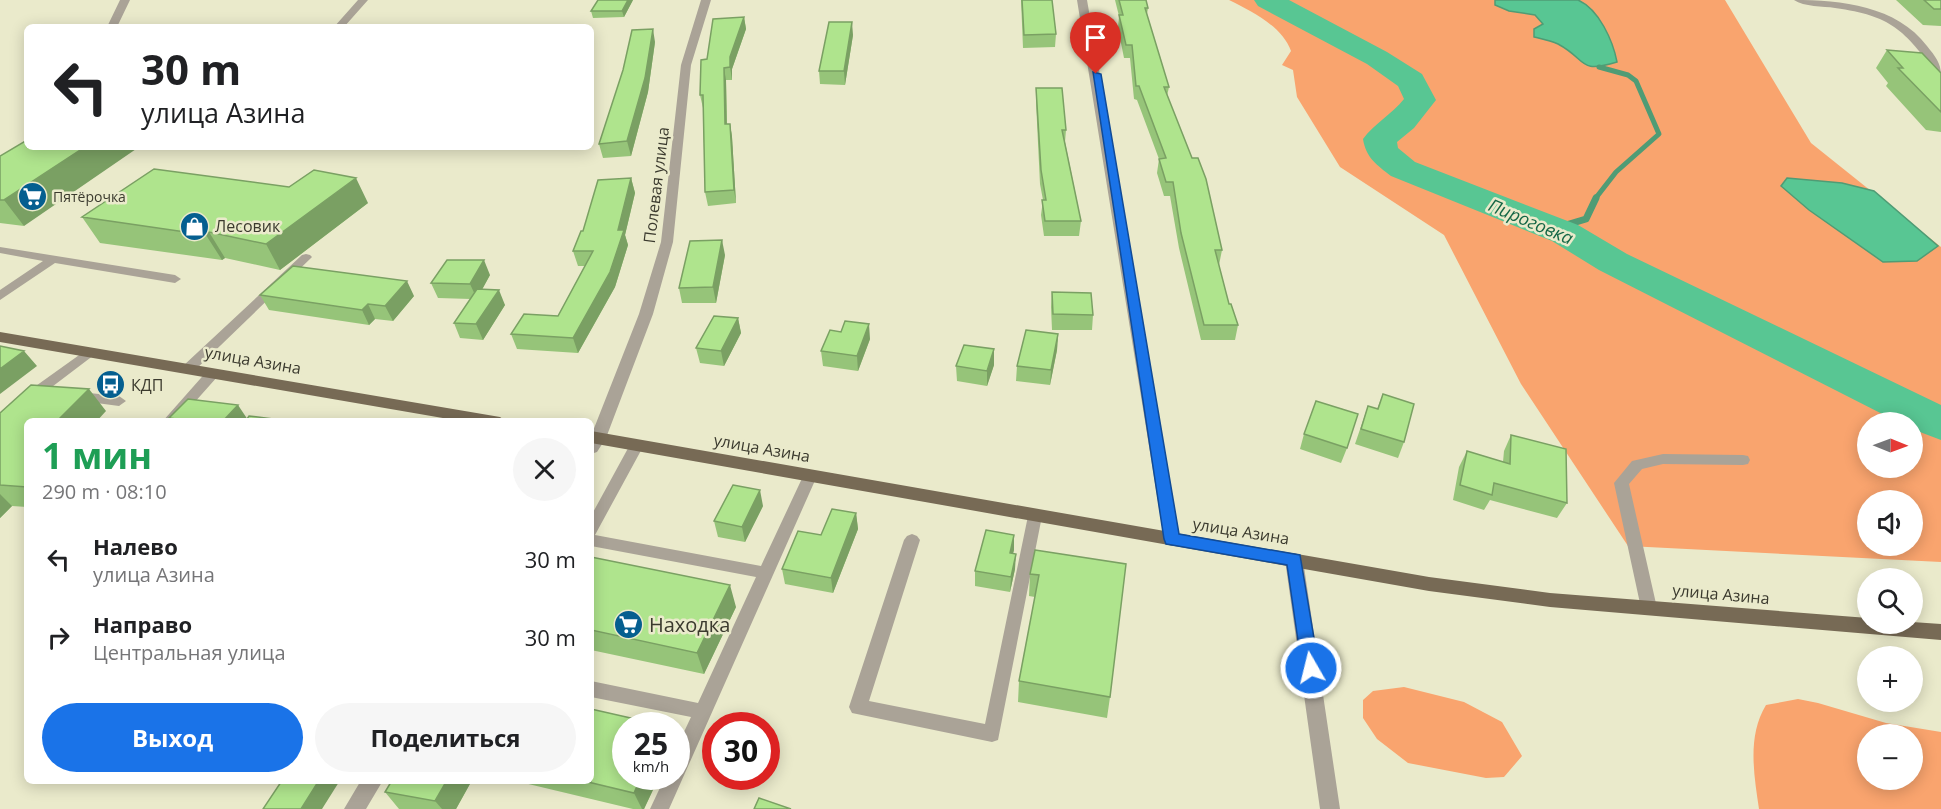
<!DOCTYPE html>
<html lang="ru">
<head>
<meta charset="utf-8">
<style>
  :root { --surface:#fff; --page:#f6f6f6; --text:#202124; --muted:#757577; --accent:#1a73e8 }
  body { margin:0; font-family:"Open Sans",sans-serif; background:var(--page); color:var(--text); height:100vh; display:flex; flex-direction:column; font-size:22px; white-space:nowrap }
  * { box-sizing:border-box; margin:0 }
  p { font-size:20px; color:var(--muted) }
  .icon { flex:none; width:33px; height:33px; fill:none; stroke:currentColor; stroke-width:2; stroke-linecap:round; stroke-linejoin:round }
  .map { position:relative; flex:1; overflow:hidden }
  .panel { position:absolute; left:24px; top:418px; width:570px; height:366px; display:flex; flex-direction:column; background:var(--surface); border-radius:9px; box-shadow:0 3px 15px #0003 }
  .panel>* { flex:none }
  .guide { position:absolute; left:24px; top:24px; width:570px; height:126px; border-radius:9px; box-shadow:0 3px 15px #0003; background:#fff; color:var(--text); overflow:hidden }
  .needle { width:39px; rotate:91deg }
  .fabs { position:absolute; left:1857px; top:412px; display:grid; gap:12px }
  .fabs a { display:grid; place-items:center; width:66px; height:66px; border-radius:50%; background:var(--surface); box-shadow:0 3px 15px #0003; font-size:30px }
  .speed { position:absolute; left:612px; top:712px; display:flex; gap:12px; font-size:30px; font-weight:700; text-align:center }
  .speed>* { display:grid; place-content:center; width:78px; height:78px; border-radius:50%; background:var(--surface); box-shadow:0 3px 15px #0003; line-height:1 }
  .speed small { font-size:15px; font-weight:400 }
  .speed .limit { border:9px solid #d22; background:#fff; color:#111 }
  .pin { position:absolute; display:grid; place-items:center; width:51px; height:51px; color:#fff; margin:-62px -26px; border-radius:50% 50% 50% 0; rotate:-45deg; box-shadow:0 0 6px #0007 }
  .pin .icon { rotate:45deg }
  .me { position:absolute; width:66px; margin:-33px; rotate:352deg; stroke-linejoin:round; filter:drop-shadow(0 0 4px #0008) }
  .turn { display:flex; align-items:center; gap:21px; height:126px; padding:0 18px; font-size:27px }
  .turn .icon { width:78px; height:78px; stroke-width:2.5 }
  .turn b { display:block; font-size:42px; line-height:51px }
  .round { display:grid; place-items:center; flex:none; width:63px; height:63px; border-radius:32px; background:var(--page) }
  .headline { display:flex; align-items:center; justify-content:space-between; height:102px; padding:0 18px }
  h1 { font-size:36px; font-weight:700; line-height:45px; color:#1e9e55 }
  .action { display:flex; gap:12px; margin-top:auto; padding:12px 18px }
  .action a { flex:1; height:69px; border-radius:36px; background:var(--accent); color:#fff; font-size:24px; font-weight:700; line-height:69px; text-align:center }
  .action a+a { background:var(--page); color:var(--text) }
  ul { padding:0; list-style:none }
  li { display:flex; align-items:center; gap:18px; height:78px; padding:0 18px }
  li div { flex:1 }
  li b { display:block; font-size:22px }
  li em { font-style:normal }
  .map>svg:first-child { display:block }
</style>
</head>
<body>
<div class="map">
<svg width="1941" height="809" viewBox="0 0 1941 809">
  <rect width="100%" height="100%" fill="#eaeacb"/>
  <path fill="#f9a46e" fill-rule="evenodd" d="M1229,0H1725L1811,143L1941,247V562L1628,546L1521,384L1444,235L1340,167L1297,97L1293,70L1282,65L1291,51C1282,26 1251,11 1229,0ZM1868,423H1912V468H1868ZM1868,501H1912V546H1868Z
    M1404,687L1464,702L1502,722L1522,756L1504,777L1486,778L1408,763L1377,739L1363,718V700L1373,691Z
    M1798,699L1818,703L1886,723L1941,732V809H1759C1754,775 1747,736 1766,705ZM1868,735H1912V780H1868Z"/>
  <path fill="#58c693" stroke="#4f9c75" stroke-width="1.5" d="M1495,0H1578C1599,9 1613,41 1617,62C1577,74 1588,60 1558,44C1551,41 1542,39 1534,37V29L1543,24L1535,15L1509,11L1495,5Z
    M1787,178L1842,183L1874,191L1938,246L1917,261L1883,262L1809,210L1781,186Z"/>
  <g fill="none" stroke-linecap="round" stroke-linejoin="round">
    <path stroke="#4f9c75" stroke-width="5" d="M1595,199L1616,172L1659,134L1636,81L1628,75L1599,67"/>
    <path stroke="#4f9c75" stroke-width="7" d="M1565,233L1566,225L1586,219L1596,198"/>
    <path fill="#58c693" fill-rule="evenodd" d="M1254,0H1289L1387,52L1422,74L1436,100L1414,128L1397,142L1398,148L1415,162L1578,225L1627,254L1941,405V440L1912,429V423H1900L1599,270L1552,241L1391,176C1377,165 1366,158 1363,139C1374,124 1392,114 1404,99L1398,86L1367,64L1258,6Z"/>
    <path fill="#aaa397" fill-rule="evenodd" d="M0,247L175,275L181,279L175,283L55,263L0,300V290L43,261L0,253Z
      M306,254L310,255L312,257L310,259L193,372H183L181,369L183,366L302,255Z
      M89,348L94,349L95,352L94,355L36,399H26L24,396L26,393Z
      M213,369L218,370L220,373L218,376L177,422H162L208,370Z
      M79,392L119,396L126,401L119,406L74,400L72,397L74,394Z
      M637,440L642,441L644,445L595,535L761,566L805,472H815L817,476L669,809H650L665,777H676V749L691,717L591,697V681L698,703L756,577L591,546V516L632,441Z
      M1663,454L1743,455L1748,456L1750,460L1748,464L1743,465L1663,464L1642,469L1629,484L1657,608L1655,613L1649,615L1643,613L1641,608L1614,483L1632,461Z
      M1035,510L1040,512L1042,516L998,740L992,742L852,713L849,707L904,540L907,536L912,534L917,536L920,540L869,701L985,724L1028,516L1030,512Z"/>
    <path fill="#aaa397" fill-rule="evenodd" d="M120,0H130L117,27H107Z
      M358,0H368L344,27H334Z
      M701,0H711L691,65L673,242L653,314L606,438L597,452L591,454V436L639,314L661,242L681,65Z
      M1077,0H1087L1180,539L1178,544L1172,546L1166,544L1164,539Z
      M1794,0C1841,0 1897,6 1927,46C1935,56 1941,63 1941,75L1937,74C1904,30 1892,16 1835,8C1823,6 1804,7 1794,0Z
      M1294,553L1300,555L1303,560L1340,809H1320L1285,560L1288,555Z
      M360,782H382L366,809H344Z"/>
    <path fill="#776a55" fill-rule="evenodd" d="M0,332L500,417L507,422H466L0,342Z
      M591,431L1429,577L1550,593L1868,618V624H1912V622L1941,624V640L1550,607L1429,591L591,443Z"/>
  </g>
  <path fill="#96c479" d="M633,0L624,17L593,18L591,11Z
    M1021,0H1052L1056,34L1055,47L1023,48Z
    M1115,0H1146L1148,8L1147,14L1169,87L1167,96L1222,250L1219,265L1229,304L1238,325L1235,340H1201L1179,248L1170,196H1164L1157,173L1159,159L1137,100L1134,99L1130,58H1124L1118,28L1119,16Z
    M1896,0H1941V26L1923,25Z
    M744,17L746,29L732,69V80H726L727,124H730L732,137L736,203L708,206L705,192L703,108L700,95L707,59Z
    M853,35L845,85L820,84L819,71Z
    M655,42L648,92L631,156L603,158L599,144Z
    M1887,50L1941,73V132L1926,130L1886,86L1888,83L1876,68Z
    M1036,88L1066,130L1065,142L1081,221L1079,236H1044L1041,215L1043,200L1040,184L1036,102Z
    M0,156L24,226L0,223Z
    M631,178L635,193L625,235L628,245L615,287L578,353L517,349L511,334L558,316L585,266H578L573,251L583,231Z
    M368,203L280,270L225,258L222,260L100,243L82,217Z
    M725,255L716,303H682L679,288Z
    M490,275L482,289L505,305L483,340L460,338L454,323L471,299L438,298L431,283Z
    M1052,292L1093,315L1092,330H1052L1051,307Z
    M260,295L414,296L393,321L375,319L369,325L269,310Z
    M738,318L741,333L724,366L700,363L696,348Z
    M1058,334L1057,350L1050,385L1016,381L1017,366Z
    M870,339L858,371L823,366L821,351Z
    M994,365L987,386L957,381L956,366Z
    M1383,394L1404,442L1398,458L1355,444L1368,406L1377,409Z
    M106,411L27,422V507L12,506L0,518V413Z
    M169,418L247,419L276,422H172Z
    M1304,434L1347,448L1341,463L1300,449Z
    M1511,435L1567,503L1557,518L1490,500L1484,510L1453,500L1459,467L1467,451L1503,462L1504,451Z
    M763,506L745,542L718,537L714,521Z
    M856,513L858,529L833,593L785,584L782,569L821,535Z
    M1014,550L1013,553L1015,569L1010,592L975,586V571Z
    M1035,550L1110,697L1107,718L1018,702L1019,681L1035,597L1029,596L1030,574Z
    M591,557L736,607L704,674L591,650Z
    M626,777H659L644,809H633L520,782H591Z
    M391,782H471L456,809H399L385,792Z"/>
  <path fill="#7aa063" d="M628,0H633L624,17L622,11Z
    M744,17L746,29L732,69V80L730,67V57Z
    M852,22L853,35L845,85L844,71Z
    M653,29L655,42L648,92L631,156L627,141Z
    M724,68L726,80L727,137L725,124Z
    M730,124L732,137L736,203L734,190Z
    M85,147H139L24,226L4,200Z
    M356,178L368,203L280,270L266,244Z
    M631,178L635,193L625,235L628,245L615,287L578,353L573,338L618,230Z
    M209,232L225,258L222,260L206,235Z
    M722,240L725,255L716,303L713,287Z
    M484,260L490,275L477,299L470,284Z
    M407,281L414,296L393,321L385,306Z
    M499,290L505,305L483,340L476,324Z
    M368,304L375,319L369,325L362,310Z
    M738,318L741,333L724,366L721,351Z
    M869,324L870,339L858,371L857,356Z
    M1058,334L1057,350L1050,385L1051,370Z
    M994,349V365L987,386V371Z
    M24,351L37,366L0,394V369Z
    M89,389L106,411L96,422H56Z
    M238,405L248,420L247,422H222Z
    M760,490L763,506L745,542L742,527Z
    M0,494L12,506L0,518Z
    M856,513L858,529L833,593L831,578Z
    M1014,535V550L1009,568L1010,553Z
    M1016,554L1015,569L1010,592L1011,577Z
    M730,585L736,607L704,674L697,653Z
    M641,777H659L644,809H642L634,793Z
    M318,782H339L322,809H301Z
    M446,782H471L456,809H442L435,801Z"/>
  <path fill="#afe48d" stroke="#7aa063" stroke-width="1.5" d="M598,0H628L622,11H591Z
    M1022,0H1052L1056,34L1024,35Z
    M1119,0H1146L1148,8H1145L1169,87H1164L1192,158H1198L1206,179L1222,250H1215L1229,304H1231L1238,325H1204L1181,233L1173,182H1166L1159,159L1166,158L1139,86H1136L1132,45H1126L1119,15H1123Z
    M1924,0H1941V9H1934Z
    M744,17L730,57V67L724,68L725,124H730L734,190L705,192L703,95H700L701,60L707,59L713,19Z
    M829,22H852L844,71H819Z
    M653,29L645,78L627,141L599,144L623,70L632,30Z
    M1887,50L1922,53L1941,73V112L1940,111L1898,68H1903Z
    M1036,88H1062L1066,130H1062L1081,221H1045L1042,200H1046L1041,170Z
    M27,140V147H85L4,200H0V156Z
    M154,169L289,187L314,170L356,178L266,244L209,232L206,235L82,217Z
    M631,178L618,230H624L610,272L573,338L511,334L524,314L558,316L593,251H573L581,231H583L598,180Z
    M722,240L713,287L679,288L690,241Z
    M447,260H484L470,284L431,283Z
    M293,266L407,281L385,306L368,304L362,310L260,295Z
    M477,289L499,290L476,324L454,323Z
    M1052,292L1091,293L1093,315L1053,314Z
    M714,316L738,318L721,351L696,348Z
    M845,321L869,324L857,356L821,351L830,330L841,332Z
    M1026,330L1058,334L1051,370L1017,366Z
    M964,345L994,349L987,371L956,366Z
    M0,346L24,351L0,369Z
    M31,385L89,389L56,422H27V487L0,485V413Z
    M1383,394L1414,404L1404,442L1361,429L1368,406L1378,409Z
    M188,399L238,405L222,422H198L169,418Z
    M1316,401L1358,414L1347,448L1304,434Z
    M249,416L274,419L272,422H245Z
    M1511,435L1566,449L1567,503L1494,483L1492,495L1460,485L1467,451L1510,464Z
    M733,485L760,490L742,527L714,521Z
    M832,509L856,513L831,578L782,569L798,531L821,535Z
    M986,530L1014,535L1010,553L1016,554L1011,577L975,571Z
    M1035,550L1126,564L1110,697L1019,681L1039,575L1030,574Z
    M591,557L730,585L697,653L591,630Z
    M591,709L666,726H626V777H641L634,793L588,782H591Z
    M281,782H318L301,809H263Z
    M391,782H446L435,801L385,792Z
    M759,798L791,809H754Z"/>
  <path fill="#1a73e8" stroke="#114b97" stroke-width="1.5" d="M1093,72L1101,74L1179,534L1300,555L1319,668L1317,674L1311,676L1305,674L1302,668L1287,565L1172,545L1166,544L1164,539Z"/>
  <defs>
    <symbol id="supermarket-disc" viewBox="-11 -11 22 22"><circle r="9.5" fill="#055f90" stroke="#eaeacb"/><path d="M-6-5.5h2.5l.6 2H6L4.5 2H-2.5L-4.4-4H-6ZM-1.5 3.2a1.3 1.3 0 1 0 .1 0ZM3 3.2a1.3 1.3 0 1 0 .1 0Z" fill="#fff"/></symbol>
    <symbol id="shop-disc" viewBox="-11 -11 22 22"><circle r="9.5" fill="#055f90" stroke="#eaeacb"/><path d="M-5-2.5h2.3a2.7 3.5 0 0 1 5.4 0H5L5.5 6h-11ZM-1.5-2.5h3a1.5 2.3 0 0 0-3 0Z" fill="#fff"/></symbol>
    <symbol id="bus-disc" viewBox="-11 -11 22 22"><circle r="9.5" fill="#055f90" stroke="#eaeacb"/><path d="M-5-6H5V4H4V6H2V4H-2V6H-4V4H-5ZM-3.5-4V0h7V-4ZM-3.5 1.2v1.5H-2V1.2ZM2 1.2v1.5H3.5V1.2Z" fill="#fff"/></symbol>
  </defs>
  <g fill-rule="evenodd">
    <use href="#supermarket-disc" x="16" y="180" width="33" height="33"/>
    <use href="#shop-disc" x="178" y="210" width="33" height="33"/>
    <use href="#bus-disc" x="94" y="368" width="33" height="33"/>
    <use href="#supermarket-disc" x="612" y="608" width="33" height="33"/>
  </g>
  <g text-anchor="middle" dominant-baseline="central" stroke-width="5" stroke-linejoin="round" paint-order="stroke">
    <g font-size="14" fill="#3b3a2e" stroke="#eaeacb" text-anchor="start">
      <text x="53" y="196">Пятёрочка</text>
    </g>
    <g font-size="16" fill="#3b3a2e" stroke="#eaeacb">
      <text transform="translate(656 185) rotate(-83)">Полевая улица</text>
      <text transform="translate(253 360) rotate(10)">улица Азина</text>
      <text transform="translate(762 448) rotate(10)">улица Азина</text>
      <text transform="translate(1241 531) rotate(9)">улица Азина</text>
      <text transform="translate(1721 594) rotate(5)">улица Азина</text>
    </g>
    <g font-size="16" fill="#3b3a2e" stroke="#eaeacb" text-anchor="start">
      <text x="215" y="226">Лесовик</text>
      <text x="131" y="385">КДП</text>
    </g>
    <g font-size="18" font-style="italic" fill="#156746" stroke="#eaeacb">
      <text transform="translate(1531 221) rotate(23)">Пироговка</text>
    </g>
    <g font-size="20" fill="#3b3a2e" stroke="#eaeacb" text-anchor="start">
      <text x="649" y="624">Находка</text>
    </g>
  </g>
</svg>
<div class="fabs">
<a><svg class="needle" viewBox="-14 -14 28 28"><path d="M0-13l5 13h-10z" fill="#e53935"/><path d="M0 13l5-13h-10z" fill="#757577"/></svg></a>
<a><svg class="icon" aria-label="sound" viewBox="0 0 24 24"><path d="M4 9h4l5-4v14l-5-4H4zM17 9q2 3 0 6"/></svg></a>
<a><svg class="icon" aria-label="search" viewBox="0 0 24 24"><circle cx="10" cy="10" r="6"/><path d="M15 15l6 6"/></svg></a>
<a>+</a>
<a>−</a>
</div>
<div class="speed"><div>25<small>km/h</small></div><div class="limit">30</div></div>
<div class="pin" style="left:1096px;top:74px;background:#d93025"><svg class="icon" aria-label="arrive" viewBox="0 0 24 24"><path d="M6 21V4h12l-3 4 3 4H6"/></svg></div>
<svg class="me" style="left:1311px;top:668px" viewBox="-20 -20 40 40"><circle r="17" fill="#1a73e8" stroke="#fff" stroke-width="3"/><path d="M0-11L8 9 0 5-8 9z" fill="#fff"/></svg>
<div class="guide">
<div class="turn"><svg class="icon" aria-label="left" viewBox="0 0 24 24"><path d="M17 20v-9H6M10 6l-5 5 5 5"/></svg><div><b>30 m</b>улица Азина</div></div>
</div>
<section class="panel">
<div class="headline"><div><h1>1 мин</h1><p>290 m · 08:10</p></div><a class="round"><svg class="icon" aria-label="close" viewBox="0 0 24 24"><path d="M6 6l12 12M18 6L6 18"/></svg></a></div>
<ul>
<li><svg class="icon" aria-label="left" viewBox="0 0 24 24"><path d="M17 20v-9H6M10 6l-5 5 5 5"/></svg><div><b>Налево</b><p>улица Азина</p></div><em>30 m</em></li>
<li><svg class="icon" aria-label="right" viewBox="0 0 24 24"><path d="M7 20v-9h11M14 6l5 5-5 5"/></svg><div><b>Направо</b><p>Центральная улица</p></div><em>30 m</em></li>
</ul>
<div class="action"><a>Выход</a><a>Поделиться</a></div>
</section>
</div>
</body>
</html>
